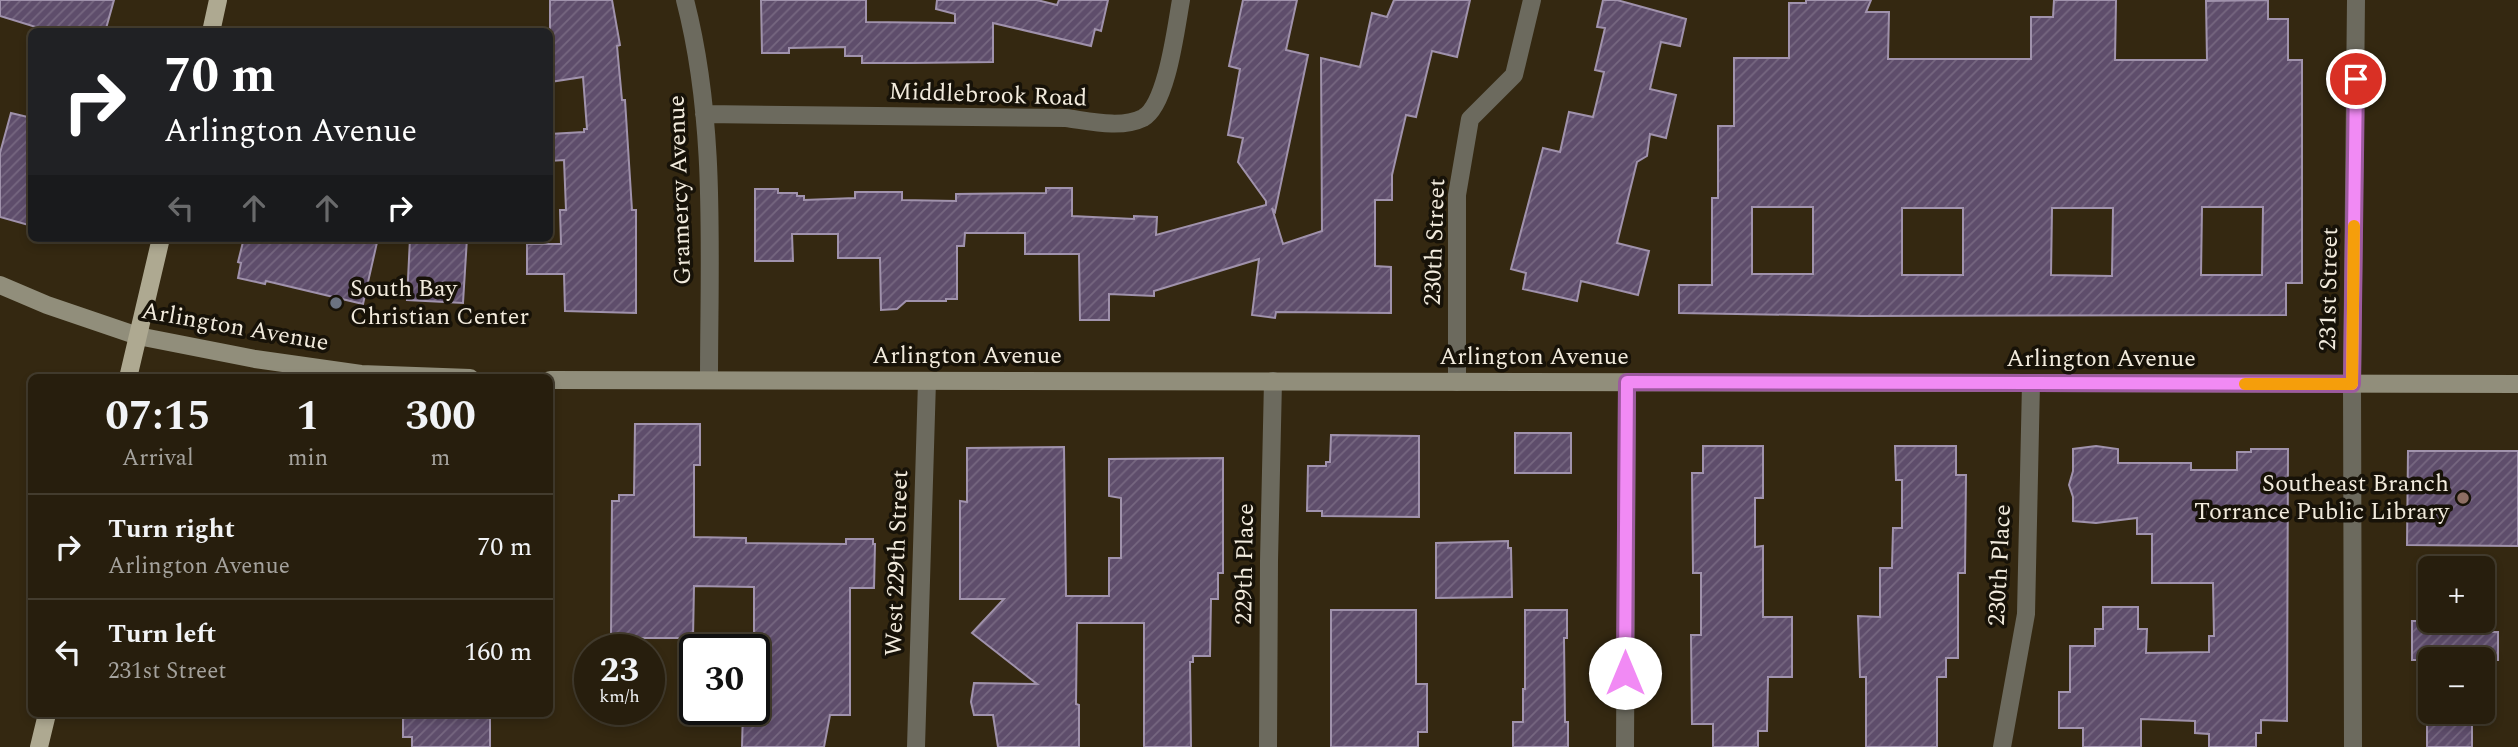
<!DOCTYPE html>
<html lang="en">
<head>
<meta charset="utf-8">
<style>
  :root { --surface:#271e0d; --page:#332b1b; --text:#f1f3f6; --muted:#a4a29d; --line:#433c2e }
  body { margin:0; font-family:Spectral,serif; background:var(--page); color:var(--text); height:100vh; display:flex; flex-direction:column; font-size:26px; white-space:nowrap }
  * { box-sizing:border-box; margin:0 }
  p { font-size:23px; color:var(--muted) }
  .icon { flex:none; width:38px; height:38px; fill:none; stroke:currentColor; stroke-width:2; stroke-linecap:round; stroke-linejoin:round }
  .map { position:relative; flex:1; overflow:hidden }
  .panel { position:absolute; left:28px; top:374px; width:525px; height:343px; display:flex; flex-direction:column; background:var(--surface); border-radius:10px; box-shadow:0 4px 10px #0003,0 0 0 2px var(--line) }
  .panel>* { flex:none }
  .guide { position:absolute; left:28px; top:28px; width:525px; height:214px; border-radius:10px; box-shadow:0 4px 10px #0003,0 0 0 2px var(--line); background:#202124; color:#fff; overflow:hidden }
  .fabs { position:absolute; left:2418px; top:556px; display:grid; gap:14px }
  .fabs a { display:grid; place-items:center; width:77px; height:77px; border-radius:10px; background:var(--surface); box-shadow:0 4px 10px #0003,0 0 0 2px var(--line); font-size:35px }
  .speed { position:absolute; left:574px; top:634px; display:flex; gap:14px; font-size:35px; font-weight:700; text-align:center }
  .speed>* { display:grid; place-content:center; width:91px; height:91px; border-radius:50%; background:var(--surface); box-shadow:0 4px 10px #0003,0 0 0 2px var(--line); line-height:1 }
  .speed small { font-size:18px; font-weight:400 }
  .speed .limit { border:4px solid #111; border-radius:10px; background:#fff; color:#111 }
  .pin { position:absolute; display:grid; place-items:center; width:60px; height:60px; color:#fff; margin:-30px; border:4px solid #fff; border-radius:50%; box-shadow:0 2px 7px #0007 }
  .me { position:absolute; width:77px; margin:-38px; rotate:0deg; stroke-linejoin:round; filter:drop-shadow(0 0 5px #0008) }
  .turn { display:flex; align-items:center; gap:24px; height:147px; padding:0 21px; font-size:32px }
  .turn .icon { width:91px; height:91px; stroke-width:2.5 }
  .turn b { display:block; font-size:49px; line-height:60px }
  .lanes { display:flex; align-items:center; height:66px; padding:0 21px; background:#0003; justify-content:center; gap:35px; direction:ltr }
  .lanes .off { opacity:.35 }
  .eta { display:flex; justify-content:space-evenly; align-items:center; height:119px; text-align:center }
  .eta b { font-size:42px; font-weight:700; line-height:49px }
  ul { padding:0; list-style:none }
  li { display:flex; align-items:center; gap:21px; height:105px; padding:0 21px; border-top:2px solid var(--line) }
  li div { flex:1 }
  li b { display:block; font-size:26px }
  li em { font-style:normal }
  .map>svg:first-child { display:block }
</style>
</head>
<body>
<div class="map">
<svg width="2518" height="747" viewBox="0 0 2518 747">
  <defs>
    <pattern id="building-hatch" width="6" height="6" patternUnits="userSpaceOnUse" patternTransform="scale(1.75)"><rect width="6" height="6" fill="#5e4d6b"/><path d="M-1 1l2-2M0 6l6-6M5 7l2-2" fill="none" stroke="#766780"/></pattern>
  </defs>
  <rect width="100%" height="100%" fill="#342811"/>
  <path fill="url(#building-hatch)" stroke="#a092ac" stroke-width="2" fill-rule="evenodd" d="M0,0H114L105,32H52L0,16Z
    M550,0H612L620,45L617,46L622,100H625L632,210H636V313L565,311L564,274H527V244H561L560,210H566L564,160L550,161V134L584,132V129H587L583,77L550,82Z
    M761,0H866V22L955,23V14L936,9L937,0H1037L1057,5L1059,0H1108L1101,31L1095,29L1091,46L993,23V62L912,63H862V56H845V47L789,48V53H762Z
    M1243,0H1297L1286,50L1308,55L1275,212L1272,208L1283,244L1322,231L1321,58L1360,67L1372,13L1387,17L1394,0H1470L1457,57L1432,51L1416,117L1406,115L1392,175V200H1375V266L1391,267V313L1276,312L1275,318L1252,315L1259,259L1154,291V296L1109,294V320H1080L1079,254H1025V233H965L964,246H957V299H946V301H906L897,309L881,310L880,258H838V234H792L793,261H755V189H778V193H797V196H804V200L855,198V192H902V200L956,201V194L1046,193V188H1072V216L1134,219V216L1157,217L1156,235L1266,205V201L1238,162L1243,138L1228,135L1240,69L1229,66Z
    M1603,0H1617L1686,19L1680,46L1661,42L1650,89L1676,95L1666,138L1650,134L1647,156L1637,162L1617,243L1649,251L1638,295L1581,281L1577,301L1523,289L1526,273L1511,269L1543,148L1560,152L1569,112L1593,117L1604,72L1595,70L1605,28L1597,27Z
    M1806,0H1871L1866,12H1889L1888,59H2031V17H2053L2054,0H2116L2115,60H2207L2206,1L2268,0V19H2288V60H2302V283H2286V315L1862,316L1679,313V285H1712V198H1718V126H1734V58H1789V3H1806ZM1752,207H1813V274H1752ZM2202,207H2263L2262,275H2201ZM1902,208H1963V275H1902ZM2052,208H2113L2112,276L2051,275Z
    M11,113L32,118V226L0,217V153Z
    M244,238H378L363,304L266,281L265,284L238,278L241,263L238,262Z
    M410,238H467L463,303L407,300Z
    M635,424H700V465H694V537L746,538V543L846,544V539H873V544H875L874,588H850V715H830L824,747H742L743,709H754V587L694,586L693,638H611L612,501H619V495H634Z
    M1515,433H1571V473H1515Z
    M1331,435L1419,436V517L1322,516V511H1307L1308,466H1326V462H1330Z
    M1703,446H1763V498H1755V547L1763,546V617H1792V677H1768L1767,731H1758V747H1713V724H1692L1691,635H1701V573H1693L1692,473H1703Z
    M1895,446H1956V475H1966L1965,573H1958V658H1946V677H1937V747H1866V677H1860L1858,616L1880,617V568H1892L1893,528H1902V480H1896Z
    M2096,446L2118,449V463H2191V470H2237V452H2251V449H2288L2287,721L2261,720V733H2256V747H2209V734L2195,733V721L2141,719V747H2083V728H2059V692H2070V646H2095V629H2103V607H2138V629H2147L2146,653L2209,652V636H2214L2213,583H2152V534H2137V518L2096,523L2073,521V497L2069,485L2073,471V449Z
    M1064,447L1066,596H1109V558H1121V498L1109,496V459L1223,458V573H1218V599H1211L1210,656H1193V662H1190L1191,747H1144V623H1077L1076,704L1079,705V747H998L993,715H974L971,702L974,683L1037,684L972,633L1004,599H960V501L967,502V448Z
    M2408,451H2518V546L2407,545Z
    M1508,541V548H1511L1512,597L1436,598V543Z
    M1331,610H1416V684H1427V732H1418V747H1331Z
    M1525,610H1567V638H1564L1565,722H1568V747H1513V722H1523V689H1525Z
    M2412,621H2465V632H2498V660H2412Z
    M2427,712H2472V747H2427Z
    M403,714H490V747H412V737H403Z"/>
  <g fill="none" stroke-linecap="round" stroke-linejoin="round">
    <path stroke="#6c6a5e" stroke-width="18" d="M685,0C717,123 709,254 709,380
      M704,114L1066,118C1089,121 1121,129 1143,118C1167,105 1176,27 1181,0
      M1457,382V195L1470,119L1514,75L1532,0
      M916,747L927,381
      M1268,747L1269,561L1273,381
      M1625,747L1627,382
      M2002,747L2026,614L2031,383
      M2353,747L2352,384L2356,0"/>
    <path stroke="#918e7b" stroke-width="18" d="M0,285L47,305L138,336L255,359L361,374L470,378
      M550,380L2518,384"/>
    <path stroke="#aea991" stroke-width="18" d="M211,32L218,0
      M128,378L161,238
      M39,747L47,714"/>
  </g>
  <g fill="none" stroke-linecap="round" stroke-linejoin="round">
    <defs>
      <path id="route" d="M1625,673L1627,382L2352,384L2356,79"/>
    </defs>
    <use href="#route" stroke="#9d5a9f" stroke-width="18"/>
    <use href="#route" stroke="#f18af4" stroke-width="12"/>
    <path stroke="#f59e0b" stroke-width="12" d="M2245,384H2352L2354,226"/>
  </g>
  <circle fill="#6b7280" stroke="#171208" stroke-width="2.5" cx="336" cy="303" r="7"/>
  <circle fill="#8d6e63" stroke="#171208" stroke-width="2.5" cx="2463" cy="498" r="7"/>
  <g text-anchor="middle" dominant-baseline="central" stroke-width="7" stroke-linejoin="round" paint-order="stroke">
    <g font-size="24" fill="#f2ebdd" stroke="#171208">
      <text transform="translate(988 95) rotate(2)">Middlebrook Road</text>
      <text transform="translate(680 190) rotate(-92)">Gramercy Avenue</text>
      <text transform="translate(1435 242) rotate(-88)">230th Street</text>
      <text transform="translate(2329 289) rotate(-89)">231st Street</text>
      <text transform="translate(235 327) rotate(10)">Arlington Avenue</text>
      <text x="967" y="356">Arlington Avenue</text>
      <text x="1534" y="357">Arlington Avenue</text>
      <text x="2101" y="359">Arlington Avenue</text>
      <text transform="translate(897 563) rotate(-88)">West 229th Street</text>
      <text transform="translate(1245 564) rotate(-89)">229th Place</text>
      <text transform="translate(2000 565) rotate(-87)">230th Place</text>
    </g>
    <g font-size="24" fill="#f2ebdd" stroke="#171208" text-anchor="start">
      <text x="350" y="289">South Bay<tspan x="350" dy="28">Christian Center</tspan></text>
      <text x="2449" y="484" text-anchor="end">Southeast Branch<tspan x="2449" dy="28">Torrance Public Library</tspan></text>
    </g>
  </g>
</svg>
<div class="fabs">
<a>+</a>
<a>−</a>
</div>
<div class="speed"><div>23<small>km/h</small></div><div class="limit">30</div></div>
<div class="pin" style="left:2356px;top:79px;background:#d93025"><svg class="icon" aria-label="arrive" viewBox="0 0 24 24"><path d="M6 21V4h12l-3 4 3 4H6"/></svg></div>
<svg class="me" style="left:1625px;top:673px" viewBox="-20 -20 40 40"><circle r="19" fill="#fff"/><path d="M0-13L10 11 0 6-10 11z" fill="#f18af4"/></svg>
<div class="guide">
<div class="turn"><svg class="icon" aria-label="right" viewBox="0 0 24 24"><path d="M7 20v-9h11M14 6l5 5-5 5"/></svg><div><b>70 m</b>Arlington Avenue</div></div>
<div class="lanes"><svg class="icon off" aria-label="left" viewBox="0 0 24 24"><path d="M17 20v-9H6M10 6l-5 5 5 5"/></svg><svg class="icon off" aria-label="ahead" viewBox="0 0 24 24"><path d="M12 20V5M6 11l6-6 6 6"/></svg><svg class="icon off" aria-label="ahead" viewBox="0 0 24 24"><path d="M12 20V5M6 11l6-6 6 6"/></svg><svg class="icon" aria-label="right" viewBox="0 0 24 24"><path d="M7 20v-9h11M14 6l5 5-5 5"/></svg></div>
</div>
<section class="panel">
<div class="eta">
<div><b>07:15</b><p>Arrival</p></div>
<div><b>1</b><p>min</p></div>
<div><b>300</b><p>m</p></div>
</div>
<ul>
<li><svg class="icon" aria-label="right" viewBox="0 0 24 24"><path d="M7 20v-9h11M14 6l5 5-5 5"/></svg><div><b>Turn right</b><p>Arlington Avenue</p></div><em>70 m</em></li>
<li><svg class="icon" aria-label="left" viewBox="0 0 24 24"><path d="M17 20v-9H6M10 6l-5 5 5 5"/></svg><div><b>Turn left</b><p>231st Street</p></div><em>160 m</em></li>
</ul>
</section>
</div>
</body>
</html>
